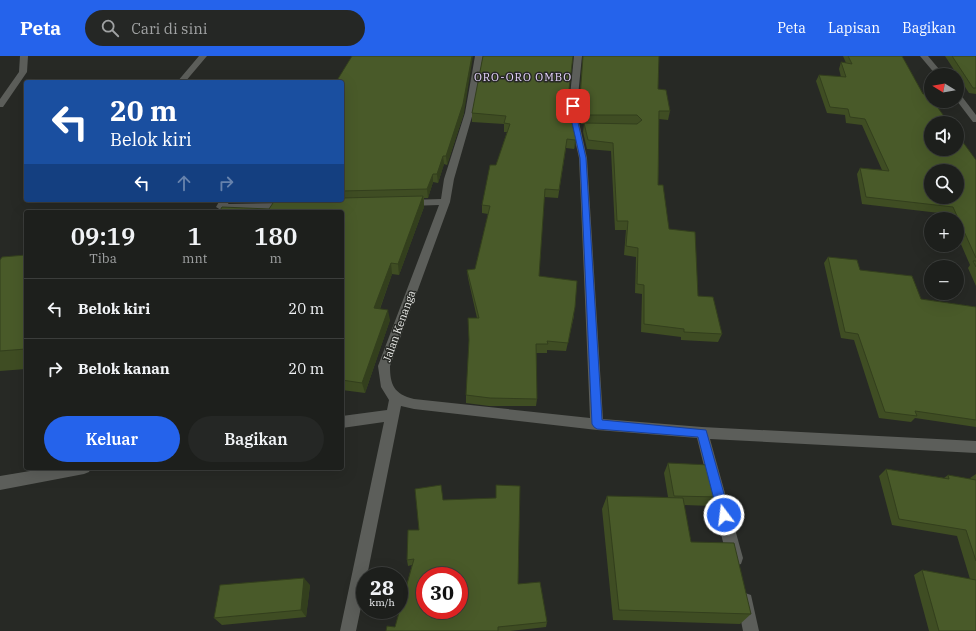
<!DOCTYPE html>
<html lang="id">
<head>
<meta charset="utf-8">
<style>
  :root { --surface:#1d1f1c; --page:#252725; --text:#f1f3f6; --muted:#a0a2a3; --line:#3b3d3b; --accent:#2563eb }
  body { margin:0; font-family:"IBM Plex Serif",serif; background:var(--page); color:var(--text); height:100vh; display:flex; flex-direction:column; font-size:15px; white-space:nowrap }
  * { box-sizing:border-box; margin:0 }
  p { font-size:13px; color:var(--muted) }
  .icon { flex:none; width:22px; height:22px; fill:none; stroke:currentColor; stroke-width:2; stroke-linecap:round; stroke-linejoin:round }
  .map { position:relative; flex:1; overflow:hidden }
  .details { position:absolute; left:24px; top:154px; width:320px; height:260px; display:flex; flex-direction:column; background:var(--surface); border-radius:4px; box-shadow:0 4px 16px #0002,0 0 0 1px var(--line) }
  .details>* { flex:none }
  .banner { position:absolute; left:24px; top:24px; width:320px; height:122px; border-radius:4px; box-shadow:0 4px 16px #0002,0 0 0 1px var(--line); background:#1a4fa0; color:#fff; overflow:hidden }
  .needle { width:26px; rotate:281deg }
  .tools { position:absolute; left:924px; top:12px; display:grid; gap:8px }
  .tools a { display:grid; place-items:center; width:40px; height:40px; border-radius:50%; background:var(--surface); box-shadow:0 4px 16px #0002,0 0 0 1px var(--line); font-size:20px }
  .speed { position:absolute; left:356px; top:511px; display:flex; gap:8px; font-size:20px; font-weight:700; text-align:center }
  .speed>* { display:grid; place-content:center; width:52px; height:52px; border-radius:50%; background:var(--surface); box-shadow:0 4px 16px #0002,0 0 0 1px var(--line); line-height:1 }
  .speed small { font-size:10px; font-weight:400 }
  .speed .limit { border:6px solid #d22; background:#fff; color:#111 }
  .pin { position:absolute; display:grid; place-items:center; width:34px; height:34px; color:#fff; margin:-17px; border-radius:8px; box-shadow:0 2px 6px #0006 }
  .me { position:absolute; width:44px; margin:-22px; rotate:345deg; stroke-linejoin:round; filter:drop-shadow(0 0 3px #0008) }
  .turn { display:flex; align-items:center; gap:14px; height:84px; padding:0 20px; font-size:18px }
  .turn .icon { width:52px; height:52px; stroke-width:2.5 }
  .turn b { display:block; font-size:28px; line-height:34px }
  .lanes { display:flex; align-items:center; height:38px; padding:0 20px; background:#0003; justify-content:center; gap:20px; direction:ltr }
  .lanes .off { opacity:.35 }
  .eta { display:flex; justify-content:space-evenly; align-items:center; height:68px; text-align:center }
  .eta b { font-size:24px; font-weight:600; line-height:28px }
  .primary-button { display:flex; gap:8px; margin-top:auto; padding:8px 20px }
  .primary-button a { flex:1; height:46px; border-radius:24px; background:var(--accent); color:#fff; font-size:16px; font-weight:600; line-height:46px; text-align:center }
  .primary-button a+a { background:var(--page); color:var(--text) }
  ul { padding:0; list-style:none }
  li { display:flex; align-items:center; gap:12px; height:60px; padding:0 20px; border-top:1px solid var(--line) }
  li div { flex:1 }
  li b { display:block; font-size:15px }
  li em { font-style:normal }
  header { display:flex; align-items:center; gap:24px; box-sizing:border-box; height:56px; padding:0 20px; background:var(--accent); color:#fff }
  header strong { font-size:19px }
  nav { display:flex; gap:22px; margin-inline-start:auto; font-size:14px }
  .search { width:280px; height:36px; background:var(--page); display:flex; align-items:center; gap:10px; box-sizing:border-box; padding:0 14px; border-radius:22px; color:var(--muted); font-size:15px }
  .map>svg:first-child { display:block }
</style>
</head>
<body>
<header>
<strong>Peta</strong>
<div class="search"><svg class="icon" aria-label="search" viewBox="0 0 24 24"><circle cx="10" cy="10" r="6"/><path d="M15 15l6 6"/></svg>Cari di sini</div>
<nav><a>Peta</a><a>Lapisan</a><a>Bagikan</a></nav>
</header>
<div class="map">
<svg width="976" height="575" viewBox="0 0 976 575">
  <rect width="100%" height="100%" fill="#272925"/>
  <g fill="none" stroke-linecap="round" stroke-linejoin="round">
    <path fill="#5c5e5a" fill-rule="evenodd" d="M20,0H28L27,16L3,51H0V43L19,16Z
      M199,0H207L185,26H177Z
      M475,0H483L473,57L454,123L450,146L390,310C390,329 394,338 414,343L590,362L579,102L570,62L569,50L574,0H582L577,50L578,62L587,102L603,363L702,371L976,385V397L710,383L743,502L741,508L735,510L729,508L727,502L697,382L597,374L414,353L401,350L367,520H365V532L356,575H340L384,366L342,372V360L387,354L389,344L381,331L378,310L439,149L408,150L403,147L408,144L441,143L444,123L465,57Z
      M920,0H928L944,19H936Z
      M957,38H960L976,59V66H973L957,45Z
      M220,144H230L228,148L286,147L291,150L286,153L221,154L216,151Z
      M48,412H91L89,416L84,418L0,434V420Z
      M745,537L751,539L759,575H743L737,545L739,539Z"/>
  </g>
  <path fill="#3f4d23" d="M583,0L658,33L670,55L668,64L659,63L658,129L669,173L698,240L722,278L718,286L681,284V281L641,276L642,238L635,237L636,201L624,199L626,174H615L611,95L587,93L583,76L584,68H581L579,50Z
    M843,0H902L923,38L976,104V230L968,212L970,209L957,179V163H950L948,158L862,148L857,118L860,112L882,114L862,69L846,67L845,59L827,57L816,25L819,19L841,21L839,13L841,6L846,7Z
    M945,0H976V38L969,37Z
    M342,26L464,57L447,109L444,108L438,127L433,126L428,142H424V151L399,219L392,218L380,253L390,264L365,337L342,334V156L269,153L342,144Z
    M568,42L569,54L576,83L575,91L574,93L566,92L558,142L544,141L539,220L574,260L566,295L547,294V297H536L537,343L536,350H489L466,347V339L477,262L468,222L467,214L475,213L488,158L482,157V149L496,109L507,76H504V68L472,66V57Z
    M26,199V313L0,315V204Z
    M828,201L860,214L921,243L976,251V371L915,362L911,366L879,362L854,284L841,282L824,207Z
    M668,407L719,441L712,450L684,449L691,486L751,558L740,568L613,564L602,453L607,440L668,441L664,417Z
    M886,413L944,422L948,419L971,423L970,422L976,418V575H929L914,519L922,514L970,523L957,480L892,469L879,420Z
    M443,444L518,528L547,566L546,571L510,575H386L395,571L412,509L408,510L407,504L419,474Z
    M310,529L306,561L222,569L214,562Z"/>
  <path fill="#333f1d" d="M472,0H473L464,57L447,109L446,100Z
    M576,83L575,91L574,93L575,84Z
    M443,100L444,108L438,127L437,118Z
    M433,118V126L428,142L427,133Z
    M423,140L424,151L399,219L398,208Z
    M391,207L392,218L376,263L374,252Z
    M388,254L390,264L365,337L362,327Z
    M304,522L310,529L306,561L301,554Z"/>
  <path fill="#495a29" stroke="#333f1d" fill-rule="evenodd" d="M352,0H472L463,48L446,100H443L437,118H433L427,133L342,135V26H336Z
    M483,0H573L568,42L569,54L576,83L575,84L567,83L559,134L545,133L539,220L577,225L575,251L568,287L547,285L548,288H536L537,343L490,342L466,339L469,284L468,262H479L467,214L475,213L490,150L482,149L490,109H496L510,68L504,67L506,60L472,57Z
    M583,0H659L658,33L666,34L670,55H659L658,129H663L669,173L695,176L698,240L713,241L722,278L684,276V273L644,268V229L637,228L638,192L626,190L628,165H617L613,87L588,84L584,67L637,68L642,64L637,59H582L580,42Z
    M848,0H902L923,38H928L931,43V45H933L949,67H931V93H957V78L976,104V202L953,151L866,141L860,112L889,115L865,63L850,61L848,53L830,51L819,19L846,21L841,6L852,8ZM931,115H957V141H931Z
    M952,0H976V32H973Z
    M423,140L398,208L391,207L374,252L388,254L362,327L342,324V156H219L222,151L269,153L275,144H342V142Z
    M26,199V293L0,295V204L2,201Z
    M828,201L857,204L860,214L912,220L921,243L976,251V364L915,355L917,360L885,356L858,278L845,276Z
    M973,205H976V211Z
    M668,407L710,409L719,441L674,440Z
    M886,413L949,423L948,419L976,424V505L966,474L899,463Z
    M441,429L443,444L496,442V429L520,430L518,528L540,526L547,566L498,571V575H386L387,570L395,571L414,503L407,504L408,474H419L415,433ZM425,520H459V554H425Z
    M607,440L683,442L691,486L734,487L751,558L619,554Z
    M922,514L976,524V575H939Z
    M304,522L301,554L214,562L220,529Z"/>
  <path fill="#2563eb" stroke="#184099" d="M573,48L576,50L577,62L586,102L602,364L706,374L730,459L728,463L724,464L720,463L718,459L698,381L597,373L594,371L592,368L580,102L571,62L570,50Z"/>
  <g text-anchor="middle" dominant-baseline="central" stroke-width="3" stroke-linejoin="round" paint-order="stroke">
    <g font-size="11" letter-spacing="1" fill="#e7d5ff" stroke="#272925">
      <text x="523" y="21">ORO-ORO OMBO</text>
    </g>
    <g font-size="11" fill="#e6e7e4" stroke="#272925">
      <text transform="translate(399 270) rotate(-70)">Jalan Kenanga</text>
    </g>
  </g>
</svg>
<div class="tools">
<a><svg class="needle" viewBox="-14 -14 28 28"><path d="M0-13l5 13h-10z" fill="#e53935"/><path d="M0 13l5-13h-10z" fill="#a0a2a3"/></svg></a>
<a><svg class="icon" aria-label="sound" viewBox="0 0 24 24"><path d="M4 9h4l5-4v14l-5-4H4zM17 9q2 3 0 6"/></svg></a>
<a><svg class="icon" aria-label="search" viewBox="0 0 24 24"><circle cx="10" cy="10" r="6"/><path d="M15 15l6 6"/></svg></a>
<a>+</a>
<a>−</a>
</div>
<div class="speed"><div>28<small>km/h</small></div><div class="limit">30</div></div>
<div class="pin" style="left:573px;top:50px;background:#d93025"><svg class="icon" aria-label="arrive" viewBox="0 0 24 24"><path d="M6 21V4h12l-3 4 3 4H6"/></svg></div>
<svg class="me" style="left:724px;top:459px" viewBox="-20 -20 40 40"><circle r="17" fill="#2563eb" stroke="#fff" stroke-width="3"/><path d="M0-11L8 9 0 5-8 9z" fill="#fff"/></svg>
<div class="banner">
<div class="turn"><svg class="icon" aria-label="left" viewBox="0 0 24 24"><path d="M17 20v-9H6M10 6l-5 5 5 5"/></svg><div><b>20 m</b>Belok kiri</div></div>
<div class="lanes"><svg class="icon" aria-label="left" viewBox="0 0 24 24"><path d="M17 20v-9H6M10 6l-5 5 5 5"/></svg><svg class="icon off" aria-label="ahead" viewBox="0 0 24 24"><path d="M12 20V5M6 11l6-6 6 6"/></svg><svg class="icon off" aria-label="right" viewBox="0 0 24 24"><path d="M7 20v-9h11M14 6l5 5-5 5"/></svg></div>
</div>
<section class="details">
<div class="eta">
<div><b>09:19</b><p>Tiba</p></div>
<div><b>1</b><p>mnt</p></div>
<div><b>180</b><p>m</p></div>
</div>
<ul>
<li><svg class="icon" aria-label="left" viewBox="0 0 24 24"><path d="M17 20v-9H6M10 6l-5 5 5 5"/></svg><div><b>Belok kiri</b></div><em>20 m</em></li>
<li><svg class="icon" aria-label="right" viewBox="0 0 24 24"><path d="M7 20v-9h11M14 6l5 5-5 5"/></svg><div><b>Belok kanan</b></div><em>20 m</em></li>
</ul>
<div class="primary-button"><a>Keluar</a><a>Bagikan</a></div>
</section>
</div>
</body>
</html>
